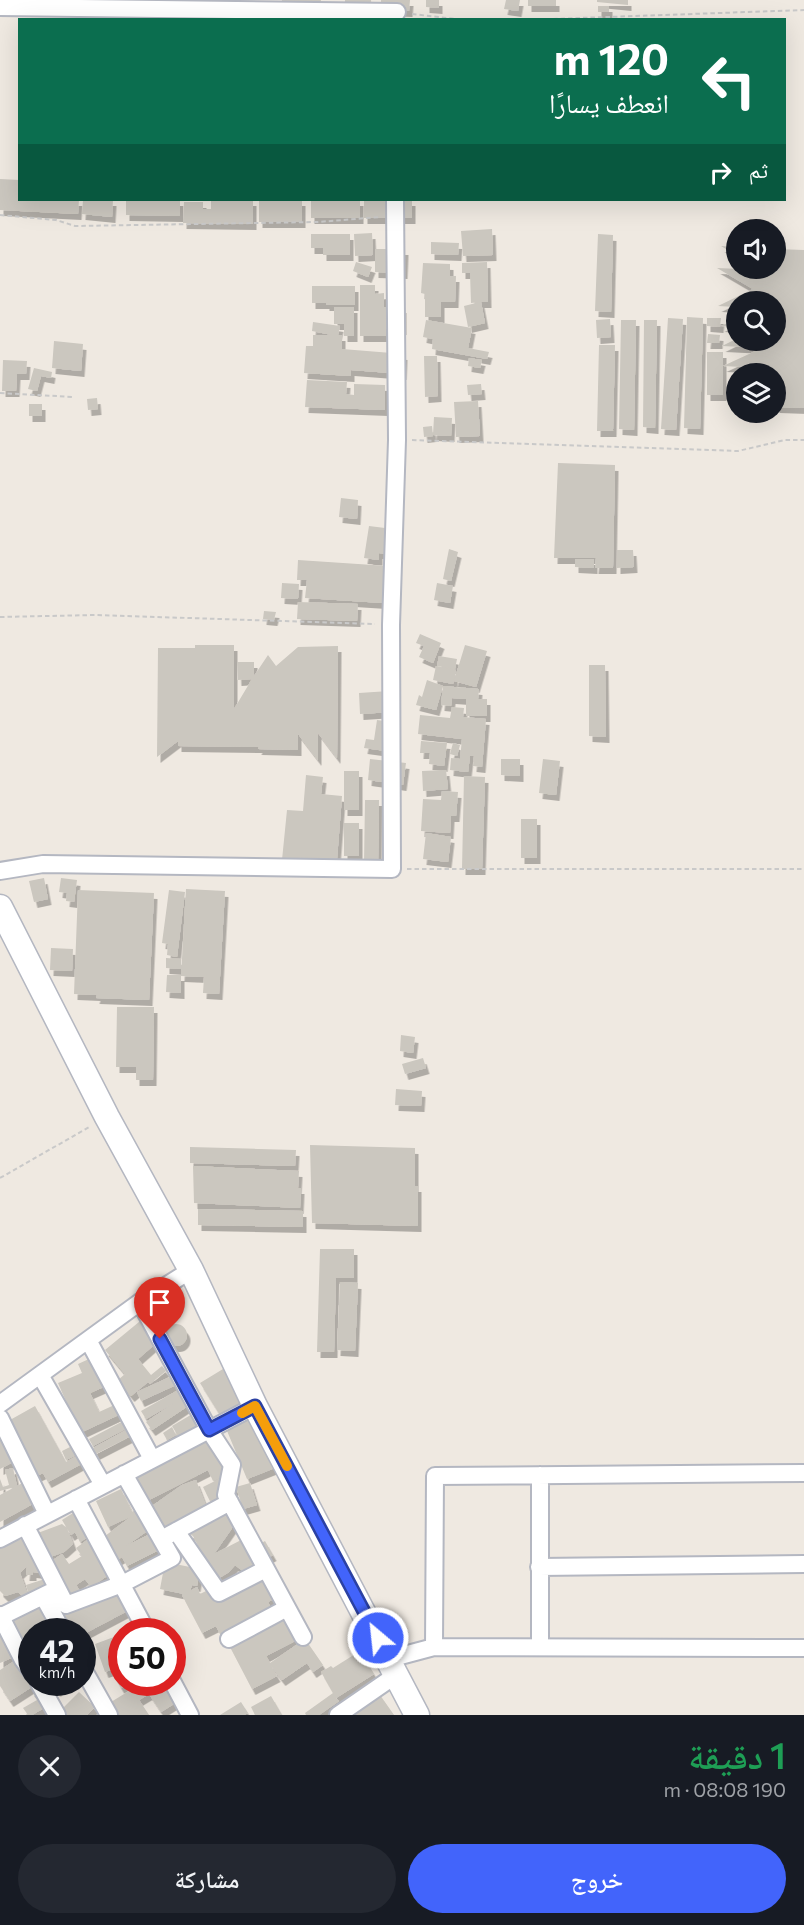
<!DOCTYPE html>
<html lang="ar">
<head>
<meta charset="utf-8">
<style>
  :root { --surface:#171b24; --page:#242831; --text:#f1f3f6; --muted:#9ea1a6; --accent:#4264fb }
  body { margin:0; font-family:Commissioner,"Noto Naskh Arabic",sans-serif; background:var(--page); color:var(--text); direction:rtl; height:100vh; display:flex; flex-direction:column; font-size:22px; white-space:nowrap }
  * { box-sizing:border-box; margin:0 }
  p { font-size:20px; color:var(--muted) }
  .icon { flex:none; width:33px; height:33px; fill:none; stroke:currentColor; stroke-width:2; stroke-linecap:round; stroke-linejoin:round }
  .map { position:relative; height:1715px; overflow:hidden; direction:ltr }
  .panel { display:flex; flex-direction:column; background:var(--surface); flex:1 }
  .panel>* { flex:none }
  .hud { position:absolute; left:18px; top:18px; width:768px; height:183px; border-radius:0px; box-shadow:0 6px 24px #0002; direction:rtl; background:#0b6e4f; color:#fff; overflow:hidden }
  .controls { position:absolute; left:726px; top:219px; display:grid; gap:12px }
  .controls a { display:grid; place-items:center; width:60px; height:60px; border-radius:50%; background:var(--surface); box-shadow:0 6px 24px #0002; font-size:30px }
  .speed { position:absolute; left:18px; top:1618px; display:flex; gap:12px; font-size:30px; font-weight:700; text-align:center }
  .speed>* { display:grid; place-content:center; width:78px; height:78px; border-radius:50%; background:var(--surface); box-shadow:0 6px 24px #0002; line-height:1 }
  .speed small { font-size:15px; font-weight:400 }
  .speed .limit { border:9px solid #d22; background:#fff; color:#111 }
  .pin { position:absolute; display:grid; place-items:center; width:51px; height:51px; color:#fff; margin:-62px -26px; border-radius:50% 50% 50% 0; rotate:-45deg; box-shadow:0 0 6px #0007 }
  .pin .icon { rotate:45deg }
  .me { position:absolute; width:66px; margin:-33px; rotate:332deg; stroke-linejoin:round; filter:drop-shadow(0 0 4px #0008) }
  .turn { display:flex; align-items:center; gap:21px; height:126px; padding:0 18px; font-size:27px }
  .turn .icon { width:78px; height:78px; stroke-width:2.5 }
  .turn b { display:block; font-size:42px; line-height:51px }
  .then { display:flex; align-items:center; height:57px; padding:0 18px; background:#0003; gap:12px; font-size:22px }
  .round { display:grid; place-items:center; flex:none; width:63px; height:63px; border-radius:32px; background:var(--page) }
  .overview { display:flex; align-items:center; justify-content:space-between; height:102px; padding:0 18px }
  h1 { font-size:36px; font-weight:600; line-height:45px; color:#1e9e55 }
  .cta { display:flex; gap:12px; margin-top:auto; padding:12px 18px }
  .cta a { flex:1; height:69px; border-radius:36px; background:var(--accent); color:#fff; font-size:24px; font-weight:600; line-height:69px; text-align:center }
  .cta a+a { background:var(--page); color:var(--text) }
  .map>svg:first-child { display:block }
</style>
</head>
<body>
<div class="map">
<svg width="804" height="1715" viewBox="0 0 804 1715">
  <defs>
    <filter id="shadow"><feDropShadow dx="3.5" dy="6" stdDeviation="0" flood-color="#0004"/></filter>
  </defs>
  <rect width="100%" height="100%" fill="#efe9e1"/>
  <path fill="#cbc7bf" filter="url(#shadow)" d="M282,0H321L320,4L312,2L311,9L281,7Z
    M345,0H371L372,11L345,12Z
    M381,0H410L409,11L381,10Z
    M426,0H439V8L426,7Z
    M506,0H520L518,11L504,9Z
    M528,0H556V6H528Z
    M597,0H628V5L597,2Z
    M598,6H609V12H598Z
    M0,179L20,180V200H79L78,214L0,210Z
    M83,200H113L112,217L82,214Z
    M126,200H180V216L126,215Z
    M211,200H253V224L183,223L184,202H203V209H211Z
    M259,200H302V222H259Z
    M311,200H360V218H311Z
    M364,200H412V218H364Z
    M492,229L493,255L463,256L461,231Z
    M372,233L373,255L355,256L354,234Z
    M311,234H350V255H323V248H311Z
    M598,234L613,235L611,312L595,311Z
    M431,242L459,243L458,255L431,254Z
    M721,246L736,247V255Z
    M375,249H405L404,273L375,272Z
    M776,249L804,250V408L776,407V374H749L761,368L723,366V395H707V352H723V366L762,348L722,346L736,339V340H776V302H736V307L718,306L753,289L717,268L764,270L761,268H776Z
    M356,262L372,267L368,277L353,271Z
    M487,262L488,302H481L485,323L468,327L464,306L480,302L471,303L470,273H462V263Z
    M423,263L450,264V276H456L455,302H441V317H425V294L421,293Z
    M360,285H375V294L384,293V307H403V329H386V336H360Z
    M312,286H355V305H326V303H312Z
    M334,307H354V336H344V324H334Z
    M687,317L703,318L700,429L684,428Z
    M668,318L683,319L676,430L661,429Z
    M707,318H721L720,327L707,326Z
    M610,319L611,337L597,338L596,320Z
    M736,319V327L721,326Z
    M426,320L472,328L468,348L489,352L487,359L432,349L433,339L423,337Z
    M621,320H636L634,430L619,429Z
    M644,320H657L655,428L643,427Z
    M313,322L340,326L338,335H342V349L404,354L403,374L351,370V376L304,373L306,346H313V335H332L312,331Z
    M708,334L720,335L719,343H707Z
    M54,341L83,344L81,371L52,368Z
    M599,345H615L613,431H597Z
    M424,356H437L438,396L425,397Z
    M469,358L482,360L480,368L468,366Z
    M3,360L27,361L26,374H17L16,391H2Z
    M34,368L52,372L51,378L41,376L37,391L28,389Z
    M307,380L347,382L346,394L354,395V384L385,385V410L305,407Z
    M481,384L482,394L468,395L467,385Z
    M97,398L98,409L88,410L87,399Z
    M478,401L480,436L456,437L454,402Z
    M29,404H42V416H29Z
    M434,417L452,418L451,436L433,435Z
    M432,426L433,436L424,437L423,427Z
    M558,463L615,465L613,568H595L596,558H554Z
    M341,498L358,500L357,519L339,517Z
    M369,526L393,529L389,554L379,553V560L364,558Z
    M449,549L458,552L451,581L443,579Z
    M617,550H633L634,567L617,568Z
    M575,559H594V568L575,567Z
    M298,560L388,566L384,583L383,603L305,598L307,580H297Z
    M282,583L299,584L298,599L281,598Z
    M437,583L453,586L450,603L434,600Z
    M298,602L358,604L357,621L297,619Z
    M264,611L276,612L274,620L263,619Z
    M420,634L441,643L433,663L419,657L424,646L416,643Z
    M195,645H234V709L252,679L238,680L237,662H254V676L268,655L276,666L298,647L338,646L337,758L318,733V760L298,734V750L258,749L259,747L178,746V741L157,757L158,648H195Z
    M465,645L487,651L476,687L454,681Z
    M439,656L457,659L455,669L437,666Z
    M589,665H605L606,737L589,736Z
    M436,666L456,670L453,684L433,680Z
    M427,680L443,686L479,689L478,699H487V716H466V699L452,698L451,706L441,705L443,686L436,710L416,705L419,695L422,697Z
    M389,691L391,712L360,714L359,693Z
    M452,707L464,708L463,717L486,719L482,767L473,766L474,756H470L468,772L450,770L451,758L460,759L462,739L418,734L420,715L450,718Z
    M377,720L391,722L386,751L364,748L366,739L374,740Z
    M421,741L447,743L444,766L429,764L430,753H420Z
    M453,743L460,745L457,756L450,754Z
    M370,759L406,763L403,785L368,780Z
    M501,759H520V776L501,775Z
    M543,759L560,761L556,795L539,793Z
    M446,770L448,789L423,791L422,771Z
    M344,771H359V810H344Z
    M306,775L323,777L321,794L342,796L337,859L321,858V863L282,860L287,810L303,811Z
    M464,776L485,777L482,869H462Z
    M442,791L458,792L456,816H451L450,833L421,831L423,799L441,800Z
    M365,800H379L378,864H364Z
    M521,819H537V858H521Z
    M344,823H359V856H344Z
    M426,833L451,837L448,862L423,859Z
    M44,878L48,899L34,902L29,881Z
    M61,878L77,880L74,902L66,901L67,893L59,892Z
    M186,889L225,891L219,994L203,993L204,977L181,976Z
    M78,890L154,893L149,1000L96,998L97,995L74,994Z
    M169,890L185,892L177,957L167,955L168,944L162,943Z
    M51,948L73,949L72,971L50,970Z
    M166,958L181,959V969L166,968Z
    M167,975H181V993L166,992Z
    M117,1007H154L153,1080H136V1067H116Z
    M401,1035L415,1037L413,1053L400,1051Z
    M423,1058L426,1068L405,1074L402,1064Z
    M396,1089L422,1091L421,1106L395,1105Z
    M310,1145L415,1148V1186H418V1226L312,1223Z
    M190,1147L296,1150L295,1166L190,1163Z
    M193,1166L299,1171L298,1188H301L300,1208L194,1203Z
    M198,1209L303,1211V1227L198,1225Z
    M320,1249H354V1278H336L334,1352H317Z
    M340,1282L358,1283L355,1351L337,1350Z
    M145,1317L162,1338L138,1359L151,1375L162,1366L166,1371L150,1384L148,1382L131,1396L118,1380L125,1374L105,1350Z
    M165 1335a11 11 0 1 1 22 0a11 11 0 1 1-22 0Z
    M102,1353L115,1382L90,1393L99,1412L121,1402L125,1412L80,1433L58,1383L82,1373L78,1364Z
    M223,1369L229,1379L250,1398L220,1415L200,1383Z
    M172,1376L176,1385L141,1401L137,1392Z
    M180,1389L191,1404L152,1430L146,1422L174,1403L146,1419L141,1411Z
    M35,1406L66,1462L82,1453L87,1461L48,1482L43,1473L37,1476L26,1455L0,1469V1440L17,1431L10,1420Z
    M262,1411L285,1464L247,1479L225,1426Z
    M194,1413L200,1423L178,1436L172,1426Z
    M129,1418L133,1425L93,1446L89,1439Z
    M172,1427L176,1435L167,1440L163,1433Z
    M128,1429L131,1436L96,1454L93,1448Z
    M213,1438L231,1472L213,1481L208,1470L147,1501L135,1479Z
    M76,1444L81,1453L66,1460L62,1451Z
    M13,1468L17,1486L28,1480L40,1500L0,1522V1495L15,1487L0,1491V1479L3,1487L9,1485L5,1470Z
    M229,1474L236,1489L210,1501L203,1487Z
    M196,1480L206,1506L191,1513L174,1526L188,1539L170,1546L152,1506L182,1485Z
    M250,1483L257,1505L243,1509L236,1487Z
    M121,1489L132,1512L142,1505L150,1529L126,1546L156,1531L165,1547L127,1566L122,1557L117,1560L113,1552L115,1551L108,1541L101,1546L112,1562L102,1569L107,1576L91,1587L85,1579L76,1585L80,1591L70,1597L47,1564L62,1554L69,1564L82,1556L76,1548L101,1530L105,1536L132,1516L108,1527L96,1501Z
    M235,1506V1524L214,1554L243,1539L254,1547L265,1541L273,1555L244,1572L235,1565L229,1572L216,1580L193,1536L189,1533Z
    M73,1513L78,1522L92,1513L102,1528L80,1542L75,1532L71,1535L62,1520Z
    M62,1524L67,1528L73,1544L64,1552L34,1563L43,1564L41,1573L33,1572V1575H26L27,1566L20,1573L32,1606L18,1592L5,1596L0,1591V1547Z
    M165,1562L200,1569L197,1586L192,1585L190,1591L197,1587L200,1594L214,1587L267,1573L279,1596L268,1602L272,1610L221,1636L216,1626L202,1633L182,1595L184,1594L160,1589Z
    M48,1578L52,1592L30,1598L26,1585Z
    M127,1581L133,1608L82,1635V1632H73L63,1614Z
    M44,1599L54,1616L42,1624L44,1627L55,1619L60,1626L51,1632H37L36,1630L22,1638L10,1619Z
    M287,1612L299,1639L266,1656L270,1663L305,1639L323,1665L313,1672L307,1663L282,1680L271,1666L277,1676L252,1689L228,1643Z
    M0,1624L18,1655L0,1663Z
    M122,1634V1662L117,1664L118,1667L122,1665V1683H129L121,1688L111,1671L117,1668L105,1672L95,1644Z
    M360,1651L374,1674L336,1698L339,1701L319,1715H306L305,1713L333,1693L321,1672L331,1666L333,1668Z
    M16,1660L32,1675V1683H38L10,1701L0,1686V1670Z
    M51,1683H67L57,1691Z
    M142,1683H172L185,1697L161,1712L149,1694L139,1700L149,1715H119L111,1702Z
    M42,1692L49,1705L32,1715H28L23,1708L37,1700L34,1696Z
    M79,1692L95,1707L87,1715H68L62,1709Z
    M380,1695L394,1715H350Z
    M271,1696L282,1715H255L251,1707Z
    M241,1702L248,1713L244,1715H220Z"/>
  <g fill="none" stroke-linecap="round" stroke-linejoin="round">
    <defs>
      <path id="minor" d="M0,7L397,12
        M0,871L43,864L392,869L391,625L397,440L395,200
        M140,1302L209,1430L232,1465L226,1495L303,1637
        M88,1340L152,1459
        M40,1375L103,1485
        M0,1404L140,1302L191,1270
        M0,1418L47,1514
        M540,1475V1647
        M76,1499L147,1632
        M25,1525L66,1605L122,1584L172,1558L124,1474
        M176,1531L219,1593L266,1569
        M167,1536L230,1502
        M0,1539L255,1406
        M539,1567L804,1564
        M43,1596L63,1632
        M0,1615L23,1660L32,1672
        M0,1617L57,1589
        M229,1639L287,1608
        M434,1647L435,1476L804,1473
        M389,1659L434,1647L804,1648
        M82,1667L109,1715
        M172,1681L190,1715
        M39,1683L57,1715
        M338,1715L396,1675"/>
      <path id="secondary" d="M0,907L107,1117L191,1270L255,1406L417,1715"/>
    </defs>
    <use href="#minor" stroke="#b4b7c1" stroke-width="20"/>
    <use href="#secondary" stroke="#b4b7c1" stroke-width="27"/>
    <path stroke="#c9c9c9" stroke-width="2" stroke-dasharray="4.5 3" stroke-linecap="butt" d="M412,14L464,20
      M523,20L804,10
      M0,215L56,220L75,226L318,222L380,217
      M0,393L73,397
      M412,440L738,451L785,440H804
      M0,617L95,615L375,624
      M407,869H804
      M0,1178L91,1126"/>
    <use href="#minor" stroke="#fff" stroke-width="16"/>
    <use href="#secondary" stroke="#fff" stroke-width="24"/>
  </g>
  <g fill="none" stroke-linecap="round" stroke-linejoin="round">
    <defs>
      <path id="route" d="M160,1339L209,1430L255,1406L378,1638"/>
    </defs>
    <use href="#route" stroke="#2b41a3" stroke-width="15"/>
    <use href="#route" stroke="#4264fb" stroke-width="10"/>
    <path stroke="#f59e0b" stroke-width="10" d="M242,1413L255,1406L287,1466"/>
  </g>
</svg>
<div class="controls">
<a><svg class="icon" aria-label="sound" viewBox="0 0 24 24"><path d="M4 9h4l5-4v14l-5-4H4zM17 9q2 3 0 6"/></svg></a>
<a><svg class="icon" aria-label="search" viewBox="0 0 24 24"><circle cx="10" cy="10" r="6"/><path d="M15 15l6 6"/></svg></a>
<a><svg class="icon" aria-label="layers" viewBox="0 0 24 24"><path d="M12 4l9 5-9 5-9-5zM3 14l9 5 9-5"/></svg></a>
</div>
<div class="speed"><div>42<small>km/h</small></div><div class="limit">50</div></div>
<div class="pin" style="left:160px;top:1339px;background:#d93025"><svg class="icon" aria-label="arrive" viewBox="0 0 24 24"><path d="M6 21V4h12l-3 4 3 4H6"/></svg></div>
<svg class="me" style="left:378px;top:1638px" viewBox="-20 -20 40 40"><circle r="17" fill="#4264fb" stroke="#fff" stroke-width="3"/><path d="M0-11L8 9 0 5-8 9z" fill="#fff"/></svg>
<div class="hud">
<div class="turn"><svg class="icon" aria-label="left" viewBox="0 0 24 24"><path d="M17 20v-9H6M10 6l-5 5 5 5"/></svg><div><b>120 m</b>انعطف يسارًا</div></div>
<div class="then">ثم<svg class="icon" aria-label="right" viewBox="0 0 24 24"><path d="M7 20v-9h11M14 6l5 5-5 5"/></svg></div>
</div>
</div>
<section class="panel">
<div class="overview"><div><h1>1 دقيقة</h1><p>190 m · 08:08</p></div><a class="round"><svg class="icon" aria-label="close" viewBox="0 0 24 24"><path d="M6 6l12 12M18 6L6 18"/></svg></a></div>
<div class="cta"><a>خروج</a><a>مشاركة</a></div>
</section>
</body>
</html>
